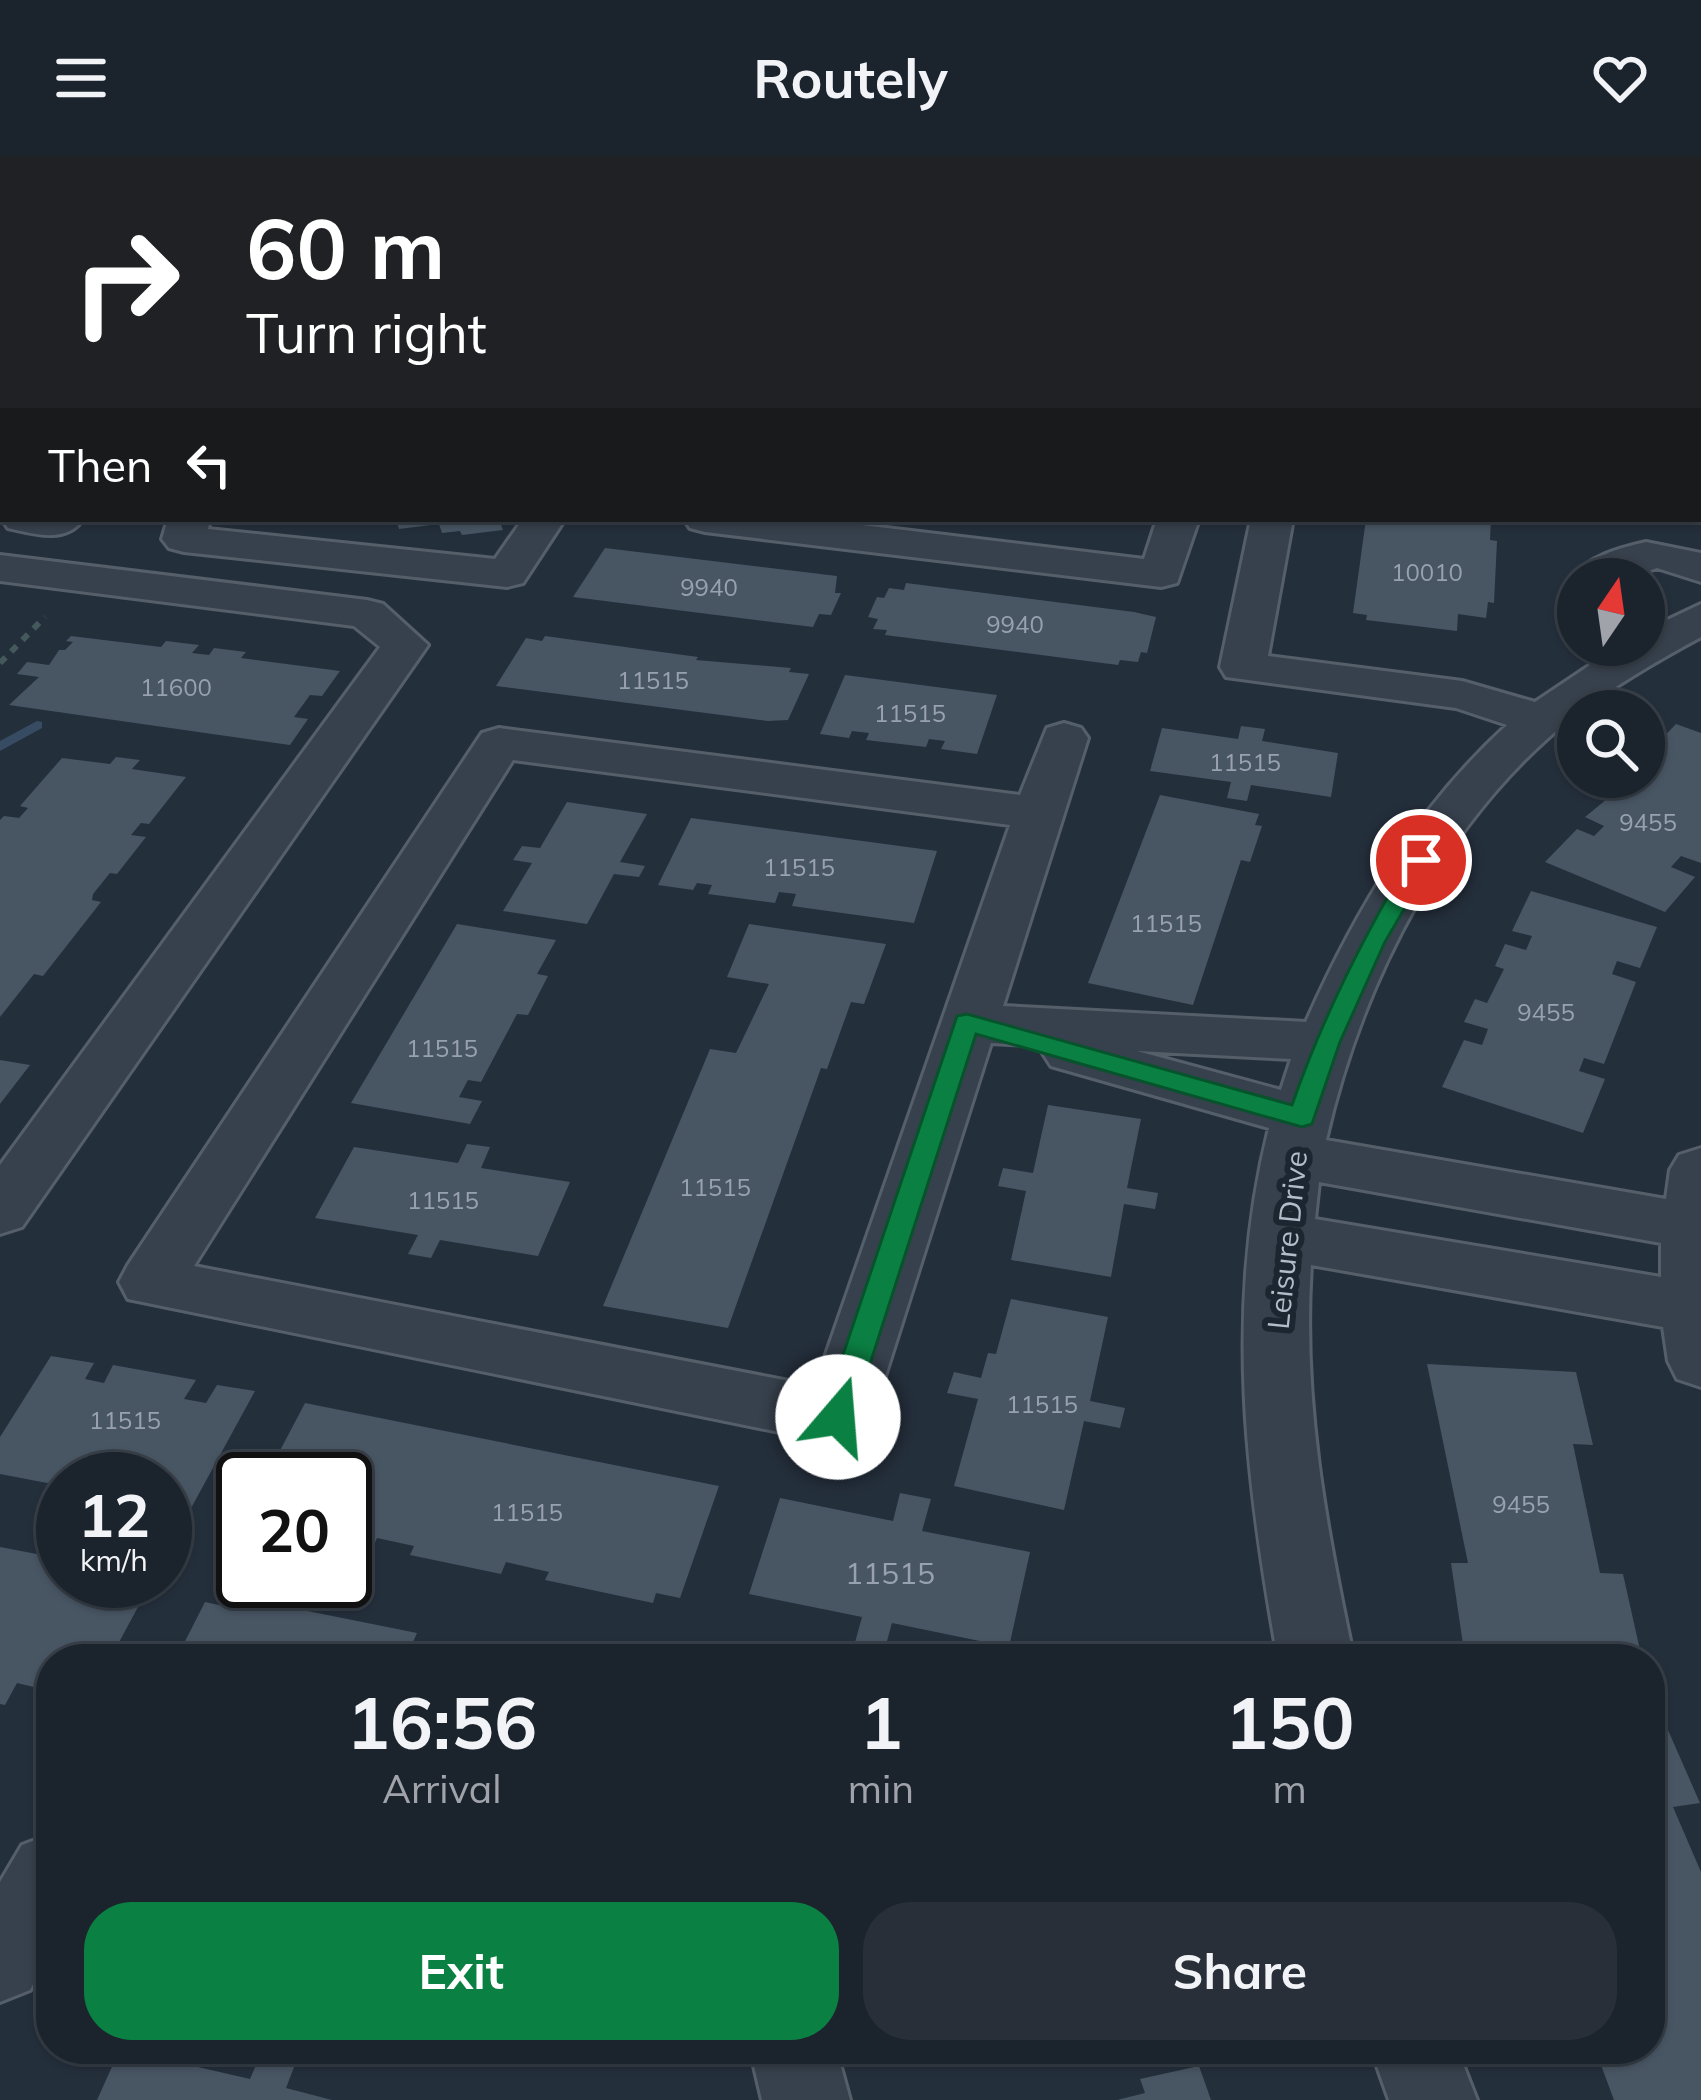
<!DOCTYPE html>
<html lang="en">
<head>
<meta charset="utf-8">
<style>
  :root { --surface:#1b232d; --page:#282f39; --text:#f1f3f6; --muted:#a0a4aa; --line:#394049; --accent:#0b8043 }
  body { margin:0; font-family:Mulish,sans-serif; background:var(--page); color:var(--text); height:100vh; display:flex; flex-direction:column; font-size:45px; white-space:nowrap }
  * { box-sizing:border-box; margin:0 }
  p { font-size:39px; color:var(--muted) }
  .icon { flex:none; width:66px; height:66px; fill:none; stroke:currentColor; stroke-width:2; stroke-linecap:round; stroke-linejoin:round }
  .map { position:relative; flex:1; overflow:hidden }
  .drawer { position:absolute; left:36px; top:1488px; width:1629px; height:420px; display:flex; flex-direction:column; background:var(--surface); border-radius:48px; box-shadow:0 3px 9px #0004,0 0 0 3px var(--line) }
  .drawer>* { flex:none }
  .hud { position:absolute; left:0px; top:0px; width:1701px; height:366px; box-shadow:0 3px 9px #0004,0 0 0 3px var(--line); background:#202124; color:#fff; overflow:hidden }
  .needle { width:78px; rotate:13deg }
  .tools { position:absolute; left:1557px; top:402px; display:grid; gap:24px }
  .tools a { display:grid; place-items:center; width:108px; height:108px; border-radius:50%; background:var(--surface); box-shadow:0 3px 9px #0004,0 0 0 3px var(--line); font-size:60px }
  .speed { position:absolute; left:36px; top:1296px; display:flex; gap:24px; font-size:60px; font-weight:700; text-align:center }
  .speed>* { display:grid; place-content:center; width:156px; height:156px; border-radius:50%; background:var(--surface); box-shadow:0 3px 9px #0004,0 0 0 3px var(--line); line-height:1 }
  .speed small { font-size:30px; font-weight:400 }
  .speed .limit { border:6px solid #111; border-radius:18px; background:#fff; color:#111 }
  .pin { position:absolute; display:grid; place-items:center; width:102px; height:102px; color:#fff; margin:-51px; border:6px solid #fff; border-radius:50%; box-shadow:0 3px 12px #0007 }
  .me { position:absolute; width:132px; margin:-66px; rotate:18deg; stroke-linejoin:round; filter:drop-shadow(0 0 9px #0008) }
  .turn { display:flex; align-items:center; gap:42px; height:252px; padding:0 48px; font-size:54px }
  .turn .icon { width:156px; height:156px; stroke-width:2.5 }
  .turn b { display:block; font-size:84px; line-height:102px }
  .then { display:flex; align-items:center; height:114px; padding:0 48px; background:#0003; gap:24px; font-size:45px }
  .eta { display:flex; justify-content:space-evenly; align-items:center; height:204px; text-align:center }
  .eta b { font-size:72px; font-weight:700; line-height:84px }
  .button { display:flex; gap:24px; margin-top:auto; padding:24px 48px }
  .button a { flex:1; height:138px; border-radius:48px; background:var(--accent); color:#fff; font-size:48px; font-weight:700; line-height:138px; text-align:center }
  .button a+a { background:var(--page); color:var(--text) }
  header { display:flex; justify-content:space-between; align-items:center; height:156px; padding:0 48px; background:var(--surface); font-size:54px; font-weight:700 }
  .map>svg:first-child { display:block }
</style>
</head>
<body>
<header><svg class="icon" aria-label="menu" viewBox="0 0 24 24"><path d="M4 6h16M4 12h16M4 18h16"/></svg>Routely<svg class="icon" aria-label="heart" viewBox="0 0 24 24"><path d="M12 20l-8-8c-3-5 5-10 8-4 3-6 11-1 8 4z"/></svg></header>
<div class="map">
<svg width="1701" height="1944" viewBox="0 0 1701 1944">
  <rect width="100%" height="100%" fill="#242f3c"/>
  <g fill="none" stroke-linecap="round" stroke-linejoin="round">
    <path fill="#374c63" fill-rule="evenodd" d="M37,565L42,566V572L0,595V585Z"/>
  </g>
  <path fill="#485563" d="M396,363H499L503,374L462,379L460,375L442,377L439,368L399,373Z
    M1366,363H1491L1490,384L1497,385L1494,447L1488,446L1486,462L1458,458L1457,475L1366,464L1367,459L1353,457Z
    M605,392L837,420L835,437H841L831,459L819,458L813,471L573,441Z
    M906,427L1134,456L1156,461L1147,497L1141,496L1138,506L1120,504L1118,509L885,479L887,474L873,473L878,463L868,461L877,441L884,442L889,432L904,434Z
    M71,480L161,491L166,485L199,489L192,497L209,499L214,492L246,496L241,502L340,515L322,540L310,539L294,561L308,563L290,589L9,549L39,521L17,518L27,506L49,509L59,494H65L73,486L66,485Z
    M545,480L698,501L696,504L791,512L789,516L809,518L788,564L768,565L496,530L526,482L542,485Z
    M845,519L997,539L977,598L941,593L945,585L929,583L926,591L866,584L869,577L852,575L849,582L820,578Z
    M1676,568L1701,577V707L1681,700L1671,711L1695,721L1665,756L1545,706L1577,673L1594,680L1604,670L1585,661L1629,625L1621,621H1644V610L1656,614L1665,604L1647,598Z
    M1241,570L1265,573L1262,585L1338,597L1331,641L1251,629L1247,645L1227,642L1231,626L1150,615L1162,572L1238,583Z
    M116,601L140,604L132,613L186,621L149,668L141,667L131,679L146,681L117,718L110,717L93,738L92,744L101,746L43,820L34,818L0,861V664L4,660L19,662L28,652L20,650L62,602L110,608Z
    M1160,639L1259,658L1255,669L1262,670L1250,706L1241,704L1193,849L1088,827Z
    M567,646L647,658L620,706L645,710L639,721L614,718L587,768L503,755L532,707L513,704L522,690L540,692Z
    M691,662L937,695L914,767L792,750L796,738L779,736L775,747L708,738L712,729L697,727L693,734L658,729Z
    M1531,735L1657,771L1640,812L1617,805L1612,818L1636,826L1604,908L1584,902L1579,915L1605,923L1583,977L1442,931L1464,884L1482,889L1488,873L1464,866L1475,843L1487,847L1504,813L1495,810L1505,788L1526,794L1532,780L1512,775Z
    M457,768L556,784L537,818L548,820L528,859L517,858L481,926L468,924L459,941L482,945L470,968L351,947Z
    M749,768L886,788L864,848L851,846L827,913L821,912L728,1172L603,1150L710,893L736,897L769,828L727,821Z
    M0,904L30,909L0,948Z
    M1048,949L1141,963L1127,1032L1158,1037L1155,1053L1124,1048L1111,1121L1011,1104L1026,1035L998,1030L1003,1012L1033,1017Z
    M467,988L490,991L481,1012L570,1026L538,1100L440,1084L431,1102L408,1098L418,1079L315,1062L354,991L458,1007Z
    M1011,1143L1108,1161L1090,1245L1125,1252L1120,1272L1084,1265L1064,1354L954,1330L978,1243L947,1237L954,1216L981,1222L988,1197L996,1198Z
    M51,1200L94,1207L85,1223L104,1227L113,1209L196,1224L184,1243L206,1247L217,1229L255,1235L190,1354L165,1349V1323H63V1330L0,1318V1281Z
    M1427,1208L1576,1216L1593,1289L1573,1288L1600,1417L1623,1418L1642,1503L1464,1495L1451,1407H1468Z
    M305,1247L719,1330L680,1442L656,1437L653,1447L545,1424L549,1416L506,1406L501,1418L410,1399L414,1390L377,1382L372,1394L345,1388V1323H265Z
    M900,1337L931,1343L922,1375L1030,1396L1009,1491L892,1467L884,1496L854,1490L862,1461L749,1438L780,1342L893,1365Z
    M0,1391L63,1403V1425H152L110,1503H51V1554L33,1550L42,1533L17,1527L5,1549L0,1548Z
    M248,1443L417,1477L413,1486L458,1496L454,1503H176L205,1446L242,1454Z
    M1657,1549L1700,1647L1673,1651L1701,1716V1944H1614L1595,1893H1650V1550Z
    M120,1893L250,1923L263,1893H301L286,1932L332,1944H97Z
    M1199,1910L1211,1944H1117L1145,1937L1140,1923Z"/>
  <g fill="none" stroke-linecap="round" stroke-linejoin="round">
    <defs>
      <path id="minor" d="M853,0H885L887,3H855Z
        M1329,0H1396L1398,3H1331Z
        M3,7V29L0,30V8Z
        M1698,24L1701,25V45L1698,44Z
        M0,120L3,121V143L0,142Z
        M1698,227H1701V251H1698Z
        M2,363L3,361L83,363C66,388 34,378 8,372Z
        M168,363H210L208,373L495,403L523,363H565L523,427L507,431L184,396L169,392L162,383Z
        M684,363H812L1144,403L1157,363H1199L1177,427L1161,431L705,376L690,372Z
        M1251,363H1293L1268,500L1462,525L1535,546L1620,489H1644V475L1701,448V481C1660,503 1613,531 1578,557C1447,658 1362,825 1326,984L1666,1043L1670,1014L1679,999L1701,992V1231L1677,1223L1668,1205L1663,1171L1311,1109C1302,1243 1326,1372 1354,1503H1278C1246,1326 1224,1150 1269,972L1051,910L1042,896L1046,890L991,887L872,1261L862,1280L838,1288L128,1143L119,1126L128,1109L482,577L499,572L1020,639L1047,572L1064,567L1081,572L1088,582L1003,850L1306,866C1355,755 1417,651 1507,569L1456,552L1226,521L1220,511ZM513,604L1010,669L815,1230L194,1110ZM1137,895L1291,903L1281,934ZM1319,1026L1661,1087V1121L1315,1063Z
        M1646,386L1701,397V426L1657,412L1625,423H1578V432L1572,423C1588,400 1620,392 1646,386Z
        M0,399L367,444L383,448L428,489L22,1071L0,1078V1009L380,491L354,470L0,425Z
        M51,1678V1795L30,1834L0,1846V1726L22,1689Z
        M750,1893H836L850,1944H762Z
        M1371,1893H1457L1477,1944H1389Z"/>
      <path id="major" d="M1653,0H1701V13L1698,3Z"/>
    </defs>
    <use href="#minor" stroke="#555f6a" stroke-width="6"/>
    <use href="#major" stroke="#404a55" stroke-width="6"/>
    <path stroke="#43595b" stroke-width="6" stroke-dasharray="8 8" stroke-linecap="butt" d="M0,507L45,461"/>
    <use href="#minor" fill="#37414d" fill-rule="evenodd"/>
    <use href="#major" fill="#55606d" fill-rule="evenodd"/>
  </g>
  <path fill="#0b8043" stroke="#07532c" stroke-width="3" d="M1421,697L1433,704L1385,786L1340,886L1312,968L1302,971L976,878L853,1261L849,1270H827L822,1261L957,860L967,858L1292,949C1322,862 1362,783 1409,704Z"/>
  <g text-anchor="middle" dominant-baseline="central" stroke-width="12" stroke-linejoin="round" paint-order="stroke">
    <g font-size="24" fill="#98a2af">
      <text x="1427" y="416">10010</text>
      <text x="709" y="431">9940</text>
      <text x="1015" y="468">9940</text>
      <text x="653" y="524">11515</text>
      <text x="176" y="531">11600</text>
      <text x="910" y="557">11515</text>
      <text x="1245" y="606">11515</text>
      <text x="1648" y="666">9455</text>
      <text x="799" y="711">11515</text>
      <text x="1166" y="767">11515</text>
      <text x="1546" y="856">9455</text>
      <text x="442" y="892">11515</text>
      <text x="715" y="1031">11515</text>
      <text x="443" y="1044">11515</text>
      <text x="1042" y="1248">11515</text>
      <text x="125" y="1264">11515</text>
      <text x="1521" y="1348">9455</text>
      <text x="527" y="1356">11515</text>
    </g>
    <g font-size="30" fill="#b3bcc8" stroke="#1c2631">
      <text transform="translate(1287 1084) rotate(-84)">Leisure Drive</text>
    </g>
    <g font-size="30" fill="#98a2af">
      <text x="890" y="1417">11515</text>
    </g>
  </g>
</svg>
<div class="tools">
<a><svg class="needle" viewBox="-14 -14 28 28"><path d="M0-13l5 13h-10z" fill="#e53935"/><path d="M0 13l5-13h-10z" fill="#a0a4aa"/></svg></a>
<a><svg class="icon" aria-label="search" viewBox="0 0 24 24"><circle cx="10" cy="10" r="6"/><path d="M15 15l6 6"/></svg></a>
</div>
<div class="speed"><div>12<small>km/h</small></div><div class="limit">20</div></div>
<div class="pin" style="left:1421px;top:704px;background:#d93025"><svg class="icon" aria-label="arrive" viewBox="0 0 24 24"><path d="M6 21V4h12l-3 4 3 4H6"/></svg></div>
<svg class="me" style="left:838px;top:1261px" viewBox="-20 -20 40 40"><circle r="19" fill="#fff"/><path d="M0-13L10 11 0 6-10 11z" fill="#0b8043"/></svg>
<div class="hud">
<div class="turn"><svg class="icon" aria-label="right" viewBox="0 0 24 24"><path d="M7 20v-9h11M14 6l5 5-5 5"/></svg><div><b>60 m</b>Turn right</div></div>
<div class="then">Then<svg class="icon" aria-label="left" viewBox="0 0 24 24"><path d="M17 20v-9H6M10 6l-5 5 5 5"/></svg></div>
</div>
<section class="drawer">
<div class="eta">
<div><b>16:56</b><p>Arrival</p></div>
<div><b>1</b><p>min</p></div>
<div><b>150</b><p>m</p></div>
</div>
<div class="button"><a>Exit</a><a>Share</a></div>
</section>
</div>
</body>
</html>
